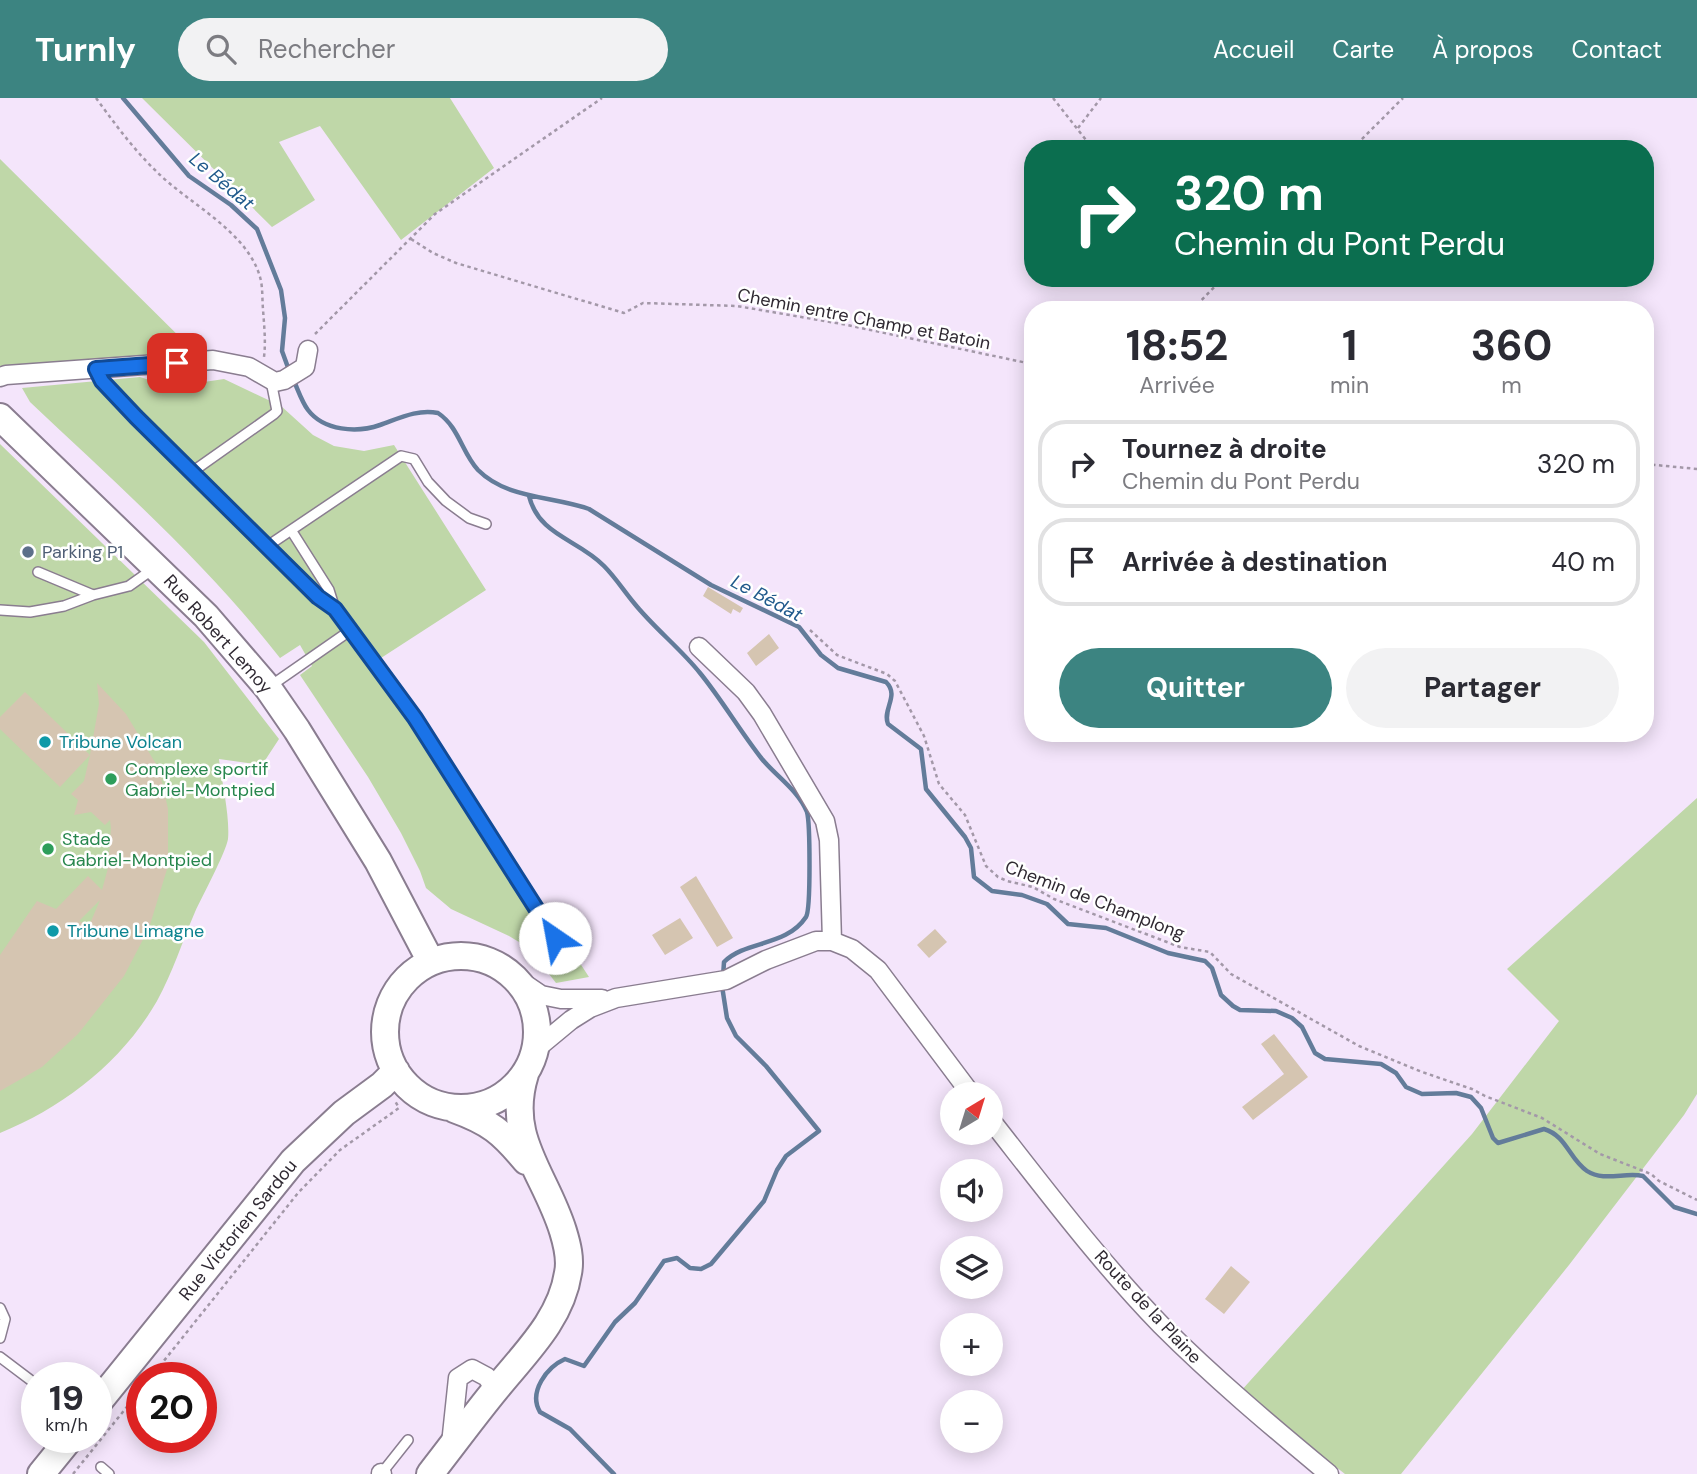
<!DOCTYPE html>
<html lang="fr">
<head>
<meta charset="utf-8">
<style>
  :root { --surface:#fff; --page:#f2f2f3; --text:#2b2b33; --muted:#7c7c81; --line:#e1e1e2; --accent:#3c8481 }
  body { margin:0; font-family:"DM Sans",sans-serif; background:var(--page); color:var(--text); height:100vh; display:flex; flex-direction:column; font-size:26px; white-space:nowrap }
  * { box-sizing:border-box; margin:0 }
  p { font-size:23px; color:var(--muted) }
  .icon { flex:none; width:38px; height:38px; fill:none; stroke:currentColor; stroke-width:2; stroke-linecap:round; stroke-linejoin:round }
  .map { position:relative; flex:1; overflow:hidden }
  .sheet { position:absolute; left:1024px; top:203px; width:630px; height:441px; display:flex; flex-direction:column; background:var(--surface); border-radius:28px; box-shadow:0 4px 18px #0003 }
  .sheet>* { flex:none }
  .hud { position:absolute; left:1024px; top:42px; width:630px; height:147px; border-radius:28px; box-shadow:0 4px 18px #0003; background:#0b6e4f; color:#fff; overflow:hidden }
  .needle { width:46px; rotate:38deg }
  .buttons { position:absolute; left:940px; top:984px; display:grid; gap:14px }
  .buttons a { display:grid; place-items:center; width:63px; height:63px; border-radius:50%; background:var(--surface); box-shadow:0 4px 18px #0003; font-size:35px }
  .speed { position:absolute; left:21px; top:1264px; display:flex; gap:14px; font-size:35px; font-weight:700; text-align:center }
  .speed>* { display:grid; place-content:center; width:91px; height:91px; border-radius:50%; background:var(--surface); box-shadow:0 4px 18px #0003; line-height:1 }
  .speed small { font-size:18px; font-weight:400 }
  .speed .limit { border:10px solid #d22; background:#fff; color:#111 }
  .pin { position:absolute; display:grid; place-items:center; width:60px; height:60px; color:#fff; margin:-30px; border-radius:14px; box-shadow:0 4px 10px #0006 }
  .me { position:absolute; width:77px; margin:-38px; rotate:327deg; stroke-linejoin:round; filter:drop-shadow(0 0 5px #0008) }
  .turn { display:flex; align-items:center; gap:24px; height:147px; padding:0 35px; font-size:32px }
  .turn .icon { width:91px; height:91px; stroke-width:2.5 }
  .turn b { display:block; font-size:49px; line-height:60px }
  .eta { display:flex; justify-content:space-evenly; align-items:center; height:119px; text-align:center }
  .eta b { font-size:42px; font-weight:700; line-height:49px }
  .action { display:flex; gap:14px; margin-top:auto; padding:14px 35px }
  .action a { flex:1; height:80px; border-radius:42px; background:var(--accent); color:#fff; font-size:28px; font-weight:700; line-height:80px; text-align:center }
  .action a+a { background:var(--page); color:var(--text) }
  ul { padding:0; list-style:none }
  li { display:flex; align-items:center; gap:21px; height:88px; margin:0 14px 10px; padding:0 21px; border:4px solid var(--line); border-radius:28px }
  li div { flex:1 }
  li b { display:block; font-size:26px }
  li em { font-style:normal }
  header { display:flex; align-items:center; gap:42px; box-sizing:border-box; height:98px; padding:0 35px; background:var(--accent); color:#fff }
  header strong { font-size:33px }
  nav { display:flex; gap:38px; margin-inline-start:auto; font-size:24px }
  .search { width:490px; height:63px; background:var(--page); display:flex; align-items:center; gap:18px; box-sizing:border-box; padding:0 24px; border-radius:38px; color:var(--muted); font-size:26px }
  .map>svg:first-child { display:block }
</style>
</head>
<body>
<header>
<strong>Turnly</strong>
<div class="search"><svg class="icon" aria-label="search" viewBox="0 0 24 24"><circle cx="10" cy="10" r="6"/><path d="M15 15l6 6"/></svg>Rechercher</div>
<nav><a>Accueil</a><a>Carte</a><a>À propos</a><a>Contact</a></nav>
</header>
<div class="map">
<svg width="1697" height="1376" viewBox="0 0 1697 1376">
  <rect width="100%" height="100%" fill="#f4e5fb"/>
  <path fill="#bfd7a8" d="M142,0H450L494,70L401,142L320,28L279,44L315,102L272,129Z
    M0,61L204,263L0,271Z
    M140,279L171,289L224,281L281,308L313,337L334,348L364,353L394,347L486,492L381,560L589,879L556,885L529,850L509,838L451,811L426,790L420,773L401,735L368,679L300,577L312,568L300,547L280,560C207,466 117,386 30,304L22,290Z
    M0,346L204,544L279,641L262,667L219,661C222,684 230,719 228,741C226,754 202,799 195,814C182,844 173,874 157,903C122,964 64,1009 0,1035Z
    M1697,700V996L1684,1017L1569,1167L1401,1376H1345L1240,1294L1472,1036L1559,923L1507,871Z"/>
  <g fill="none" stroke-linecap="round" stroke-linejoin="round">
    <path stroke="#637c9a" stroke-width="4.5" d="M123,0L189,78L231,107L257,131L281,192L285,220L282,253L290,275
      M294,283C298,292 302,304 308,312C324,333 357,335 380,327C400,320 417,311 438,315C459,329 462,355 478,372C507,401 552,398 589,411L711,487L799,529L821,557L838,570L886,584C900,598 882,611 888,626L921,651L926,691L965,739L971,750L974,779L992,793L1022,797L1047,806L1068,826L1106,830L1168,855L1205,863L1212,870L1221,897L1233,908L1240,912L1276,913L1292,920L1302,929L1315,955L1325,961L1381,966L1396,975L1406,989L1422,996L1456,995L1471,999L1481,1010L1493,1040L1498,1045L1544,1031C1567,1038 1569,1061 1587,1073C1604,1084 1625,1074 1643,1078L1674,1109L1697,1116
      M529,398C539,438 578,441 604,468C615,479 624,493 634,505C654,530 680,550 700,575C722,602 740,633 762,661C776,678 798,692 807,714C810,724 811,811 806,819C786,849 746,842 724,864L723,879
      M614,1376L570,1331L540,1314C528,1294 547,1269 565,1261L584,1268L615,1224L635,1205L664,1163L677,1160L690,1170L701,1171L711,1166L764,1103L777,1072L786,1058L819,1033L766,968L736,938L727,920L722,888"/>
  </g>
  <path fill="#d5c5b1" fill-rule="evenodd" d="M708,489L743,510L740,515L733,511L731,516L703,498Z
    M769,536L779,550L756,568L747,555Z
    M97,585L126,616L159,671L168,711V768L149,830L124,878L78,936L42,969L0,993V857L37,803L56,811L88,778L102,792L108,770L111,730L110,722L105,727L91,714L74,717L78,702L71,696L84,683L90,657L60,689L0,631V619L25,594L90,657L99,606ZM100,802L89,828L79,823Z
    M696,778L733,840L717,849L680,789Z
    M680,820L693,840L665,857L652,837Z
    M935,831L947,844L929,860L917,847Z
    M1274,936L1308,979L1253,1022L1242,1009L1284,976L1261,946Z
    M1231,1168L1250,1184L1224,1216L1205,1201Z"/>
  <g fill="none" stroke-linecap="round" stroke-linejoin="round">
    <defs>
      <path id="lane" d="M96,271L101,283L136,319L318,499L335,511L415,620L555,840L562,861
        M192,374L274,316L277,313L271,283
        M291,432L329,492L335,511
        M266,449L401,358L414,361L428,384L446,403L469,420L486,426
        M38,474L93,497
        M0,512L30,514L64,508L93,497L129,488L153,471
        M269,589L351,532
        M0,1210L5,1221L0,1240
        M0,1259L37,1287
        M101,1369L109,1376
        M381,1376L408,1342"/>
      <path id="street" d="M0,279L6,277L213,262L249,269L275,284L284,282L305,269L308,252
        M699,549L746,594L762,616L825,723L829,742L832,843
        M516,880L541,897L561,901H602
        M536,951L571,922L590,910L616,900L726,882L766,862L816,843H832L852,851L878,872L971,996
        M990,1021C1045,1091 1099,1163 1161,1227C1214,1280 1271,1328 1329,1376
        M451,1346L458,1280L472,1271L487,1279L495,1292
        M381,1375L382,1376"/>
      <path id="secondary" d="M0,319L206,518L268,590L297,632L378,763L431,864
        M385 934a76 76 0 1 1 152 0a76 76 0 1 1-152 0Z
        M454,1011C490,1024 502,1034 526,1063
        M96,1307L293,1063L344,1015L382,987L396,973
        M41,1376L71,1339
        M430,1376C452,1348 473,1319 496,1291C524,1256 561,1222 568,1175C571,1161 567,1146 563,1133C545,1075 505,1040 525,976"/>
    </defs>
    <use href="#lane" stroke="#8a7d90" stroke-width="12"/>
    <use href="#street" stroke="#8a7d90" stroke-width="21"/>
    <use href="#secondary" stroke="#8a7d90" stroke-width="30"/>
    <path stroke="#a398a8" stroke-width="2.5" stroke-dasharray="3.5 3.5" stroke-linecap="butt" d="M96,0C115,26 134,52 157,74C189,106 247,133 260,179C263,189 262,201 263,211C264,227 266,243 264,259
      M1053,0L1093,51
      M1078,30L1101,0
      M1352,51L1403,0
      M411,141L433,155L456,165L624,215L643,205L737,208L842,226L1032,266
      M1192,212L1223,180
      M315,236L435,116L602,0
      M1645,366L1697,371
      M810,532L837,557L887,576L895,583L924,638L939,686L965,717L986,768L998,779L1007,783L1033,789L1054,801L1180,849L1210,854L1231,876L1359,948L1422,974L1472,991L1485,998L1542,1020L1600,1056L1651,1076L1659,1083L1697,1102
      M151,1279L298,1095L340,1052L399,1010L395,1003
      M73,1376L142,1290"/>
    <use href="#lane" stroke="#fff" stroke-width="9"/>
    <use href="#street" stroke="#fff" stroke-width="18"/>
    <use href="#secondary" stroke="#fff" stroke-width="26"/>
  </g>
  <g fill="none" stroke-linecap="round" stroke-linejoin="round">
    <defs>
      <path id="route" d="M177,265L96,271L102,283L136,319L318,499L335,511L415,620L555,840"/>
    </defs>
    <use href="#route" stroke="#114b97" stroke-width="18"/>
    <use href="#route" stroke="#1a73e8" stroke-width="12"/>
  </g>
  <circle fill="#5c6f8a" stroke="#fff" stroke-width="2.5" cx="28" cy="454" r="7"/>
  <g fill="#0f9aa8" stroke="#fff" stroke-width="2.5">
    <circle cx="45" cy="644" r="7"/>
    <circle cx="53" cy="833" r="7"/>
  </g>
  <g fill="#2e9e5b" stroke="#fff" stroke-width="2.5">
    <circle cx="111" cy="681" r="7"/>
    <circle cx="48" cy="751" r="7"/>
  </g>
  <g text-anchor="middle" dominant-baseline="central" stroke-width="5" stroke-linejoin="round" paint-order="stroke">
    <g font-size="18" fill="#2f2932" stroke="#fff">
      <text transform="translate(864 221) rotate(11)">Chemin entre Champ et Batoin</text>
      <text transform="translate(218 536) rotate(48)">Rue Robert Lemoy</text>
      <text transform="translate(1095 802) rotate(21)">Chemin de Champlong</text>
      <text transform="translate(238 1132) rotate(-51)">Rue Victorien Sardou</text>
      <text transform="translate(1148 1209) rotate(47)">Route de la Plaine</text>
    </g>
    <g font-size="18" fill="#4e5e75" stroke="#fff" text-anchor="start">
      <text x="42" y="454">Parking P1</text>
    </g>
    <g font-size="18" fill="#0d838f" stroke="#fff" text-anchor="start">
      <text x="59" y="644">Tribune Volcan</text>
      <text x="67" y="833">Tribune Limagne</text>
    </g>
    <g font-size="18" fill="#27864d" stroke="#fff" text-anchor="start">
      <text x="125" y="671">Complexe sportif<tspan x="125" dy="21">Gabriel-Montpied</tspan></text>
      <text x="62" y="741">Stade<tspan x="62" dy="21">Gabriel-Montpied</tspan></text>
    </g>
    <g font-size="19" font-style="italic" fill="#205a8c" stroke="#fff">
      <text transform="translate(222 83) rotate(40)">Le Bédat</text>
      <text transform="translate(767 500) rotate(28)">Le Bédat</text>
    </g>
  </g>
</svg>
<div class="buttons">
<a><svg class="needle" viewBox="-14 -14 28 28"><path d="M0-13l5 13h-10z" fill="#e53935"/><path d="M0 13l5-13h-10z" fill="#7c7c81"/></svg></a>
<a><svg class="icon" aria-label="sound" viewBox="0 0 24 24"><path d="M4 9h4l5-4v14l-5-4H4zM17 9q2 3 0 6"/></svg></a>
<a><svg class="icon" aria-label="layers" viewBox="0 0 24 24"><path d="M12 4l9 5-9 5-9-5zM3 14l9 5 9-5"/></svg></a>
<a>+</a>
<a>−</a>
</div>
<div class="speed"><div>19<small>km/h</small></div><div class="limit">20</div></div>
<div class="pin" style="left:177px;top:265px;background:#d93025"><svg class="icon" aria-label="arrive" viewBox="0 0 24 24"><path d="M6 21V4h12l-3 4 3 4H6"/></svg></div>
<svg class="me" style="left:555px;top:840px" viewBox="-20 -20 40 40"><circle r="19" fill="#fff"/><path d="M0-13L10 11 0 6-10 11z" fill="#1a73e8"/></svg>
<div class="hud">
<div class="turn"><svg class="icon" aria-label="right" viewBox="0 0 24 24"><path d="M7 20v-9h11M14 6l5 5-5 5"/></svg><div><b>320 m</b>Chemin du Pont Perdu</div></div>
</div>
<section class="sheet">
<div class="eta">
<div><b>18:52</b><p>Arrivée</p></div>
<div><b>1</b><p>min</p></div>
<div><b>360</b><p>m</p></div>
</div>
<ul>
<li><svg class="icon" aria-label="right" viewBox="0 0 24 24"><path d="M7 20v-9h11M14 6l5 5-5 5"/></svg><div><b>Tournez à droite</b><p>Chemin du Pont Perdu</p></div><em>320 m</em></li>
<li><svg class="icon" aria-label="arrive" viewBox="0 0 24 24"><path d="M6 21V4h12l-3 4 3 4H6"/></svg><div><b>Arrivée à destination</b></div><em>40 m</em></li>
</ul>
<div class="action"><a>Quitter</a><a>Partager</a></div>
</section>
</div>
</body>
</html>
